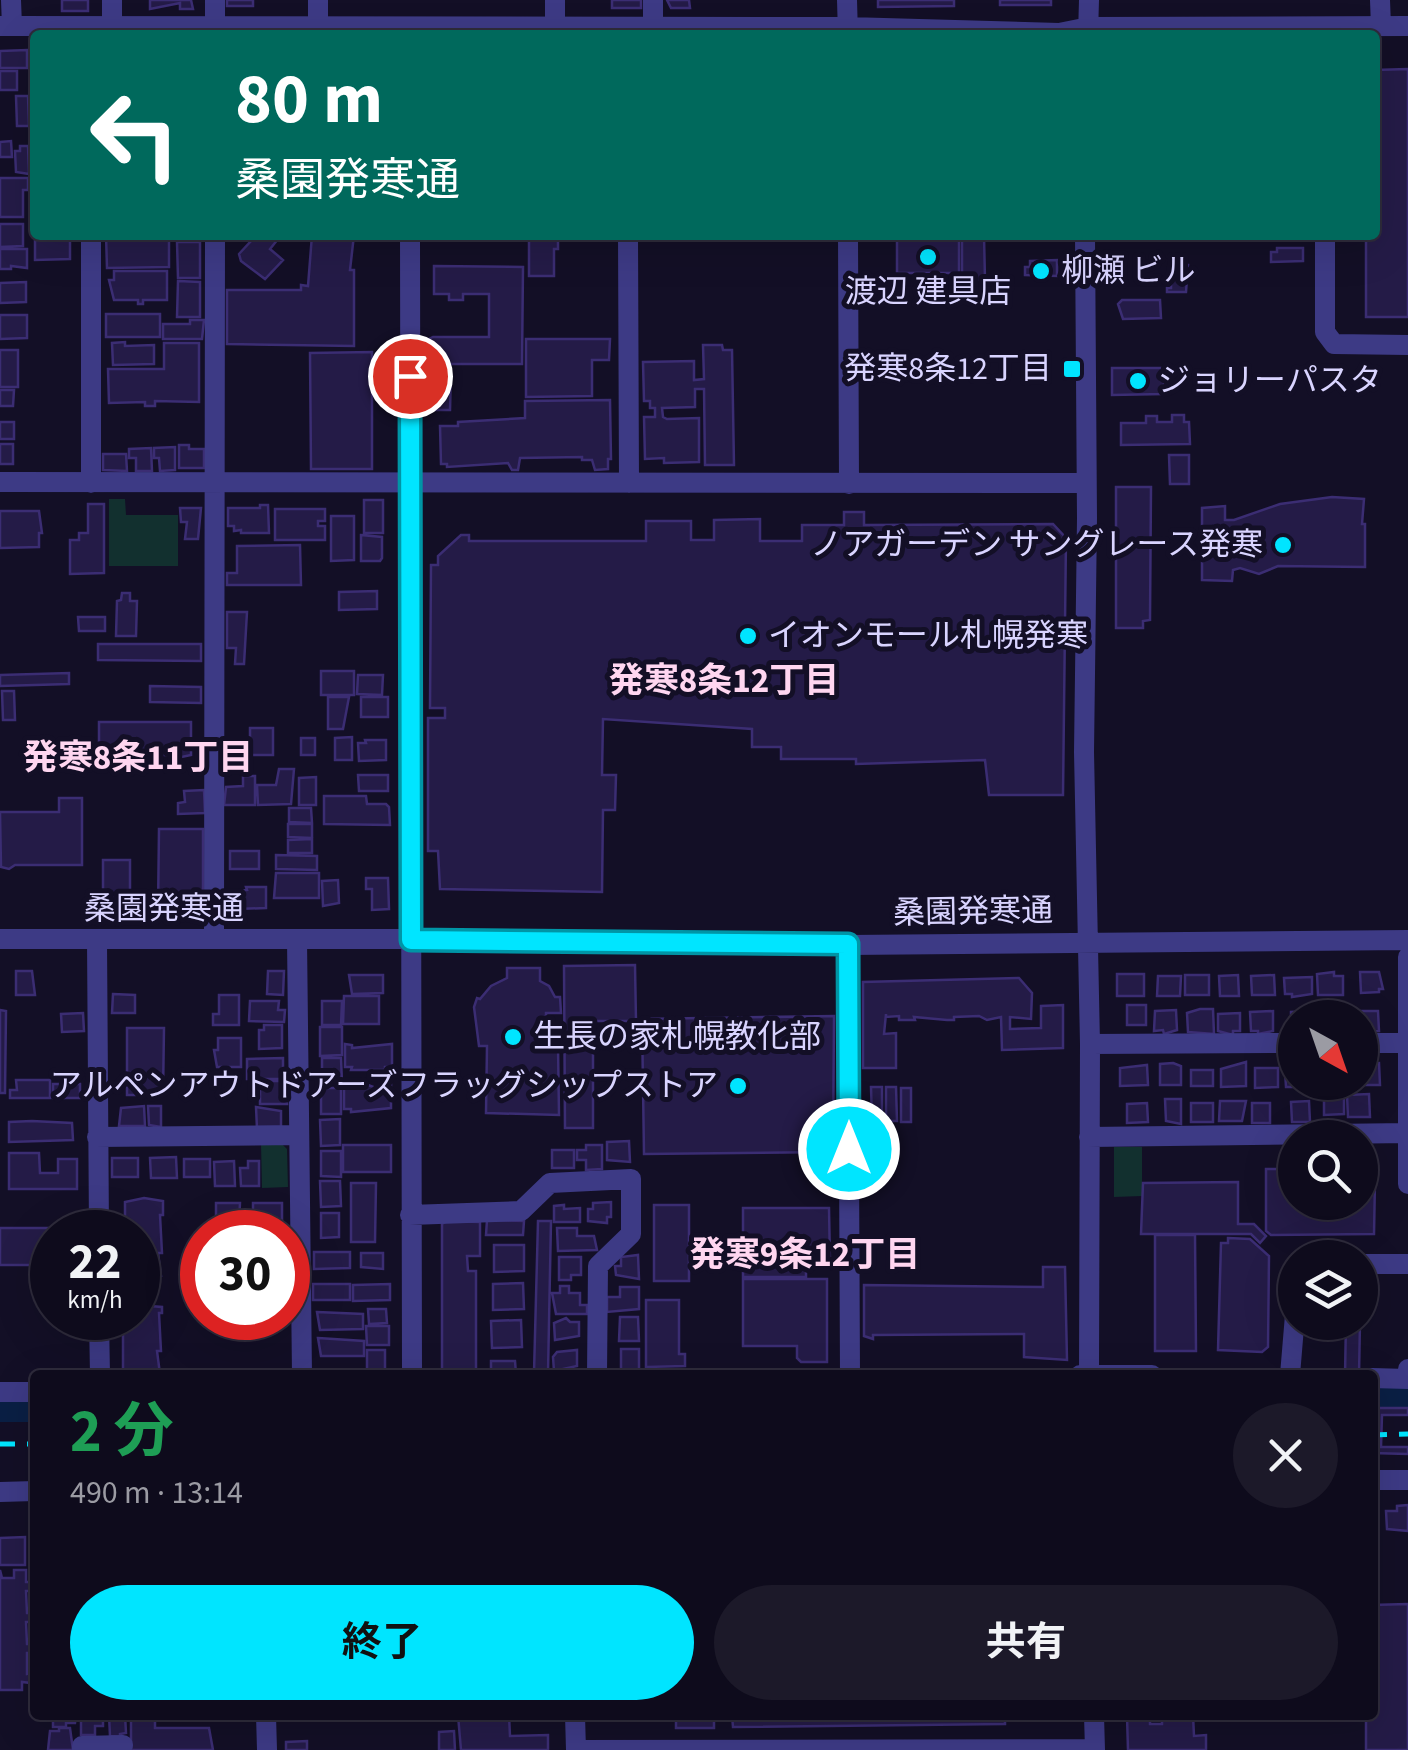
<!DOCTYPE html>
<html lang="ja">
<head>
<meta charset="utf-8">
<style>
  :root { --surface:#0e0b1c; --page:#1c1929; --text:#f1f3f6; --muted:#9b9ba3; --line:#2e2b3b; --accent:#00e5ff }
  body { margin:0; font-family:"Source Sans 3","Noto Sans JP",sans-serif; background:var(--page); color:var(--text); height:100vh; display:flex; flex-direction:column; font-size:38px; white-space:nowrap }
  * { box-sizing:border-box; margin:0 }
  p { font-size:32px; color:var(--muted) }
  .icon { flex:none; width:55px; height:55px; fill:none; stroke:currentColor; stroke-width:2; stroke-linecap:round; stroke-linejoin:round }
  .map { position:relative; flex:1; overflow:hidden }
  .panel { position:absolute; left:30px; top:1370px; width:1348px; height:350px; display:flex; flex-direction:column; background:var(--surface); border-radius:10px; box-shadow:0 10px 40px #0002,0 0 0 2px var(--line) }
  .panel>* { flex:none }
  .top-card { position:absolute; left:30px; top:30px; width:1350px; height:210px; border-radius:10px; box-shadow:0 10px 40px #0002,0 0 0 2px var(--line); background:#00695c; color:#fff; overflow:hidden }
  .needle { width:65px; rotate:140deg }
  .tools { position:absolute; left:1278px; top:1000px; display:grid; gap:20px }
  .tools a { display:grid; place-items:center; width:100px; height:100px; border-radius:50%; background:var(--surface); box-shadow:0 10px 40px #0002,0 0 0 2px var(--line); font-size:50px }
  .speed { position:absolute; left:30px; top:1210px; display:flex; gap:20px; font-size:50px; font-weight:700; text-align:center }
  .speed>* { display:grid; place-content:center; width:130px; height:130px; border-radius:50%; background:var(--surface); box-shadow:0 10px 40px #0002,0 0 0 2px var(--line); line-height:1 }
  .speed small { font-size:25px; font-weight:400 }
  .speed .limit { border:15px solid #d22; background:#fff; color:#111 }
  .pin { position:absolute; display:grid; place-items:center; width:85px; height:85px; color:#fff; margin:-42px; border:5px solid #fff; border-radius:50%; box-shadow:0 2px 10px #0007 }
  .me { position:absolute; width:110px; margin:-55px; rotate:0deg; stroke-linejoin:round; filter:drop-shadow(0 0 8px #0008) }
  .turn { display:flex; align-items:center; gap:35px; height:210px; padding:0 40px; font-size:45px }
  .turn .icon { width:130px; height:130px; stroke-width:2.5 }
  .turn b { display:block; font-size:70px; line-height:85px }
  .round { display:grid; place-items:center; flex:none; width:105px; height:105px; border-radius:52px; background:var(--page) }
  .head { display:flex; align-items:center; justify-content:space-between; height:170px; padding:0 40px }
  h1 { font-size:60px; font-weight:700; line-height:75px; color:#1e9e55 }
  .cta { display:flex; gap:20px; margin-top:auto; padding:20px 40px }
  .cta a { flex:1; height:115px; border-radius:60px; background:var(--accent); color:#111; font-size:40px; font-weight:700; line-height:115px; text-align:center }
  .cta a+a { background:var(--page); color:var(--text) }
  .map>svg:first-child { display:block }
</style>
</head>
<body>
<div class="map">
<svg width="1408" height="1750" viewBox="0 0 1408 1750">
  <rect width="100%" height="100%" fill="#130f26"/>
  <path fill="#12302f" d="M109,499H125L126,515H178V566H109Z
    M261,1144H282L287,1149L288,1187L262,1188Z
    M1114,1147H1142V1196L1114,1197Z"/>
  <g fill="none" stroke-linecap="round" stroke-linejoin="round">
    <path stroke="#0a1f44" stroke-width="30" d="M1372,1394H1408
      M0,1407H35"/>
  </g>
  <path fill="#241b47" stroke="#3b2d73" stroke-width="2.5" d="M62,0H88V11H62Z
    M150,0H191L193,9H180V3L150,9Z
    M227,0H253V6H227Z
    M612,0H641V8H612Z
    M667,0H689L690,8H671Z
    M878,0H954V6L878,7Z
    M1000,0H1051V5H1000Z
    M27,50V68H0V51Z
    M1408,69V317H1366V235H1375V70Z
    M0,71H17V90H0Z
    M16,96H28L29,126H17Z
    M11,141L12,157H0V142Z
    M20,146H28L29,174L16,172L15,151H20Z
    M0,178H28V190H23V217H0Z
    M0,224H23V246L0,247Z
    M106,235H157V239L169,241V267L107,268Z
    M242,235H274L278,239L270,249L283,260L265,279L241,261L239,254L250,242Z
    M312,235H354L350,270H354V346L227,344V290H301V285L308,286Z
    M529,235H558V249H554V276H529Z
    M962,235H1065V240L1032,239V235H1012V239H1002V236H984L985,280H962Z
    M35,240H70V259L35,260Z
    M897,240H959V273H897Z
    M177,242H200V278H178Z
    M1277,248H1303V261L1271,262V252H1277Z
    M0,249H27V268L11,266V269H0Z
    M1057,260V276L1025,275V267H1030V261Z
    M1171,265H1188L1186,292H1167V288H1171Z
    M434,266L523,267L522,364H433V351H429V339L433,337H489V294H463V300H449V294H434Z
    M114,271H167V300H143V304H138V300H114L109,280H114Z
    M178,281L200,282V317H177Z
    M26,282V302L0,303V283Z
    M1122,300H1160L1161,318L1123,319L1118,304Z
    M106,314H160V337H106Z
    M0,315H27V338L0,339Z
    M190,320H204L202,339H163V324H190Z
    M526,339H610L609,360H592V396L526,397Z
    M125,342V346L154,345V364L113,365L112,343Z
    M164,343H199V402L155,401V406H145V402L109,403L108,369H164Z
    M703,345H722L723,350H732L734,465H705L704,389H695V407L662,408L663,417L667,419L699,418V462L664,463V458L645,459L644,417H655V408H650V401H644L643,362L694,361V380L704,379Z
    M0,350H18V387H0Z
    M372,352V469H311L310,353Z
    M1112,368H1164V394L1112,395Z
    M433,374H451L450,410H432Z
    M0,390H14L13,406H0Z
    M610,400L611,459H608V469L595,470L592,460H582V457L520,458L518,470H512L508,463L447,467V464H441L440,426H458V422L525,418V401Z
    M1172,415H1184V422H1189L1190,444L1121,445V423H1146V416H1157V422H1172Z
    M0,422H14V439H0Z
    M0,444H13V464H0Z
    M179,445H189V449H204V468H179Z
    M175,447V470L160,471L159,458H154V448Z
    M151,448L152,471H136V458H129V449Z
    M103,454H126L127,471L103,470Z
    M1169,455H1189V484H1170Z
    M1116,487H1151L1150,620L1143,621V628H1116Z
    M1332,497L1364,499L1362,524H1365V567L1278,566L1259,574L1240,568L1233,570L1232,581L1202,580V508L1225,506V520H1234L1280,504Z
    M364,500H383V533H364Z
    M88,504H104V573L70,574V540H79V533H88Z
    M260,505H268L269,533H241V530L234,531V526H228V508H260Z
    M180,508H201L198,539H185L187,522H181Z
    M275,509H325V521H318V526H325V540H275Z
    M0,511H39L42,533H39V547L0,548Z
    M844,512H864V525L1053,524L1066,538L1063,795H989L985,760L856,764V759H781V747H752V729L603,719L602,775H616L615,810H603L602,892L440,889L438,851H428V718H445V708H430L431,565H438V556L461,535H469V541H646V521H691V540H714V520L760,519V541H802V525H844Z
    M331,516H354V560L331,561Z
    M361,535L382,537V558L380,561H361Z
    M300,545L301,585H227V573H237V546Z
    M377,591V609L339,610V592Z
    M122,593H130V601H137L136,636H116L117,601L121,600Z
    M227,612H247L244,664H235L236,648H227Z
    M78,617H105V631H79Z
    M98,644H201V661L98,660Z
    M321,671H354V695H321Z
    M69,673V684L0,686V675Z
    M358,675H383L382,695L357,694Z
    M150,686L201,687V703L150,702Z
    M2,691H14L15,720H3Z
    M328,697H349L343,729H328Z
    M361,697H388V717H361Z
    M99,722H191V755L172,759V755H160V759H149V755H124V759H114V755H99Z
    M250,728H273V755H250Z
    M352,737V760H335V738Z
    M301,738H315V755H301Z
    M365,740H386V760L359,761L358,743H366Z
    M279,769H294L291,804L258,805L257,785H276Z
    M358,775H388V791H359Z
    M243,776H255V805H224L226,787L243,786Z
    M316,777V805H299V778Z
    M204,790L205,813L178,814V803L185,802L184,791Z
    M324,796H366L367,804H386L389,807L390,825L324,824Z
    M59,798H82V865H15L9,869L1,867L0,812H59Z
    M289,808H311L312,823L289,822Z
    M288,824H312V838L288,837Z
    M159,829H203V911H158Z
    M312,839V853H288V840Z
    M230,851H259V869H230Z
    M276,855L317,856V870L276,869Z
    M103,860H130V899L103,900Z
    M276,873H319V898H274Z
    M366,878H388L389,909L372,910V889H366Z
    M338,880L339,903L323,906L322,881Z
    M246,887H266V908L238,909L237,891L247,890Z
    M635,965L636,1021H593V1128H565L564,966Z
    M507,968H540V981L549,986L555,997H560L561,1013H546V1045H558L559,1115L486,1113L487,1046H479L474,1007L477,998L480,999L491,986L507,978Z
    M16,971H32L35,995H16Z
    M268,971H284L283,995L267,994Z
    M1334,972V976H1343V995H1318L1317,974Z
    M1360,972H1379L1383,989H1379V992L1361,993Z
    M1117,974H1144V996H1117Z
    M349,975H383V993L352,994Z
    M1185,975H1209V995H1185Z
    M1238,975L1239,996H1220L1219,976Z
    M1274,975L1275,995H1252L1251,976Z
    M1158,976H1181L1180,996H1157Z
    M1312,977V994L1292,997V994H1285L1284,978Z
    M1019,978L1032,993L1031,1019L1010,1017V1029L1041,1028V1006L1063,1005V1048L1002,1050L1001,1017L987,1020L979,1016L954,1017V1020H947L914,1017L915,1020H899V1016L886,1017V1014L884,1034L896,1033V1068H863V982Z
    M113,994L135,995V1013H112Z
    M219,995H239V1025H213V1014H219Z
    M344,996H379V1024H343Z
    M250,1001H279L278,1010H285L284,1022L249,1021Z
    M322,1001H342L341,1025H322Z
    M1127,1005H1146V1025H1127Z
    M1200,1009H1213L1214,1034L1188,1032L1187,1013Z
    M0,1010L6,1011L5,1093H0Z
    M1176,1010L1177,1030L1164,1034L1163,1030L1154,1031L1155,1011Z
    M1273,1011V1031L1258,1034V1031H1251L1250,1012Z
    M1311,1011V1018H1295V1032H1291V1012Z
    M1351,1011H1378L1379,1031L1360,1032V1018H1351Z
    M83,1013L84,1031L62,1032L61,1014Z
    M1240,1013V1031H1233V1035L1218,1031V1014Z
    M834,1016L833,1152L644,1154L642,1019Z
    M264,1025H282V1048L259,1049V1030H264Z
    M320,1027H342V1055L320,1056Z
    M127,1028H164L163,1095H127Z
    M218,1038H241V1067H217L214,1050H218Z
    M345,1044L352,1045V1048L392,1044V1067H385V1070H351L352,1067H345Z
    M283,1058V1079H247V1059Z
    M322,1058H341L342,1083H322Z
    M1246,1062V1086L1221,1087V1069Z
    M1173,1063L1181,1066V1085H1160V1064Z
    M1379,1063L1380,1085H1348V1082H1360V1064Z
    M1147,1065L1148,1085L1120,1086V1068Z
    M1255,1068H1278V1087L1255,1088Z
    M1191,1070H1213V1086H1191Z
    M1285,1071H1295V1082H1310V1087H1286Z
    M16,1080H50V1098H10V1090H17Z
    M265,1081H285L287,1104H260V1086H264Z
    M53,1084H80V1098H53Z
    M368,1085L376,1088L391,1085V1108L351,1112V1109H344V1086Z
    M871,1087H882V1121H872Z
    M886,1087H896L897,1121H886Z
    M321,1088H341V1114H321Z
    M901,1088H911V1122H901Z
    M1324,1092H1344V1114L1324,1115Z
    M1369,1094L1370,1117H1348L1347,1095Z
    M1165,1099H1181V1124L1166,1121Z
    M1220,1101H1246L1242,1121H1219Z
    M1309,1101L1310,1122H1292L1291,1102Z
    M1147,1103L1148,1122L1127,1123V1104Z
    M1191,1103H1213V1122H1191Z
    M1252,1103H1270V1123H1252Z
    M144,1106L145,1126H119L121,1108Z
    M148,1106H161V1127L149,1125Z
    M256,1107L281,1111V1128L257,1129Z
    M340,1119V1145L321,1146L320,1120Z
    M32,1121L72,1123L73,1140L9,1142V1122Z
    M629,1141L630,1162L607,1160V1142Z
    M343,1145H391V1172H343Z
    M586,1145H602V1169L586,1170V1160H577V1150H586Z
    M552,1150H574V1168H552Z
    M321,1151H341V1177L321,1176Z
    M9,1153H39L40,1173H58V1159H77V1189H9Z
    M176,1157L177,1178H151L150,1158Z
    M112,1158H138V1177H112Z
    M184,1159H210V1177H184Z
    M234,1161L235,1186H215L214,1162Z
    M248,1161H259V1186H241L240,1168H248Z
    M1360,1168H1369L1371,1181H1375L1374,1234L1271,1235L1266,1231V1169H1295V1202H1360Z
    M320,1181H340L341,1206L321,1207Z
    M1238,1182V1224H1254L1266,1236L1260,1243L1251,1234H1141L1143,1183Z
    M351,1183H376L375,1242H351Z
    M144,1198L163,1201V1215H160L162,1253H158L161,1276L140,1278V1299L149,1301L150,1306L162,1307V1313H159L161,1351H157L160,1374L127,1375L123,1368V1318H138V1232H125V1202Z
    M611,1202V1217H607V1223L588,1221V1209H593V1203Z
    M216,1203H240L239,1222H216Z
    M253,1203H282V1220H253Z
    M564,1205V1209L580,1208V1222H554V1206Z
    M654,1205H689V1281H654Z
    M743,1208H829L830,1262H806V1277H743Z
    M321,1213H339V1237L321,1238Z
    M487,1220L524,1221L523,1235H486Z
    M447,1221L480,1222V1256H467L468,1271H476V1375L442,1374V1224Z
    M538,1221H551L548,1373H534Z
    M0,1228H84V1232H52V1265H0Z
    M557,1228H577V1236H594L597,1250L558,1251Z
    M1155,1235H1195L1196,1351H1155Z
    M1228,1238L1250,1239L1269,1256L1268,1347L1262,1352L1218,1350L1221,1243H1228Z
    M494,1245H524V1271L494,1272Z
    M314,1252H350V1268L314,1269Z
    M361,1253H383V1269L361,1267Z
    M638,1255L639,1279L616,1275L615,1266H621V1257Z
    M559,1257H581V1275H571V1280H559Z
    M1043,1267H1065L1067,1360L1024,1357V1334L873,1335V1339L864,1336V1285L1043,1287Z
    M36,1275H52V1289H36Z
    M743,1279H827V1362H801L797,1358V1346H743Z
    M523,1283L524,1309L493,1310V1284Z
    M313,1284H350V1300H313Z
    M390,1284V1300L353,1301V1285Z
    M560,1286H569V1293H580V1305H587V1314H556L552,1293H560Z
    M620,1287H639V1309L607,1312V1297H620Z
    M646,1300H679V1354H685V1366L646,1367Z
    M368,1309H386L387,1323L369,1324Z
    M317,1312L363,1314V1329L320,1330Z
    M620,1317H638L639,1341H619Z
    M566,1318L570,1322H579V1336L555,1340L554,1323Z
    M521,1320L522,1347L492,1348L491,1321Z
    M1346,1322H1360L1359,1375H1345Z
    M366,1326H389V1345H367Z
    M318,1338L364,1341V1356H321Z
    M621,1349H639V1371H621Z
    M367,1350H385V1375H367Z
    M577,1350V1366L554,1371L553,1357L557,1352Z
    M491,1361H515L516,1374H491Z
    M1372,1408H1408V1415H1382L1381,1447H1408V1454L1372,1453Z
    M1408,1505V1531L1387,1529L1386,1511H1397V1506Z
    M25,1537V1565H0V1538Z
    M0,1570L2,1578H14V1570H26V1582H30V1591H26L27,1613H30V1622H26L27,1644H30V1653H27V1674L31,1673V1683L22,1682V1690H0Z
    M1408,1604V1750H1366V1715H1372V1605Z
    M57,1715H76L75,1723H66V1727H53V1718H57Z
    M86,1715H103V1726H95V1735H81V1718Z
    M109,1715H125L126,1733L120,1734V1737L110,1736Z
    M131,1715H155V1728H209L213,1750H131Z
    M458,1715H509L510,1736L548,1735V1750H461Z
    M676,1715H714V1728H676Z
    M732,1715H1005V1724L733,1727Z
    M1162,1715H1193L1194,1736L1206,1735V1750H1128L1127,1716H1150V1724H1162Z
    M59,1728H70L73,1750H48L50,1731H59Z
    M454,1731L455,1750H439V1732Z
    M307,1741V1750H286V1742Z"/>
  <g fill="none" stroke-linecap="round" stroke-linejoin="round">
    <path stroke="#3d3a85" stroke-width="20" d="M11,0L12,26
      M112,0V26
      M215,0V35
      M318,0V26
      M555,0V26
      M653,0V27
      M847,0L848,35
      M1380,0L1381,26
      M0,26L848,27L1059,33L1089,27L1408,26
      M1088,35L1089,0
      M91,235V483
      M410,235L412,1375
      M628,235L629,483
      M848,235L849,484
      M1085,235L1087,518L1084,752L1090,1044L1089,1375
      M1325,235V332L1334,344L1408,345
      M0,482L1085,483
      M0,939H431L848,945L1408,940
      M214,939L215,235
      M297,939L302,1375
      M97,940L99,1232
      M848,945L850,1375
      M1408,957V1184
      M1360,1043H1408
      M1090,1044L1295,1043
      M97,1137L297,1135
      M1089,1137L1408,1133
      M410,1215L521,1211L550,1183L631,1179V1234L598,1266L597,1375
      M1360,1264H1408
      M99,1318L100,1375
      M1080,1375H1152
      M1290,1375L1295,1315
      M1372,1378L1408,1379V1369
      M0,1392H35
      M1372,1480H1408
      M0,1492L35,1491
      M266,1715L267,1750
      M575,1715L576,1750
      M1094,1715L1095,1750
      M82,1750V1746L123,1745
      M576,1750L1095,1749"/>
    <path stroke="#00e5ff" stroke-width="5" stroke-dasharray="15 12" stroke-linecap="butt" d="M1372,1435L1408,1434
      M0,1444H35"/>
  </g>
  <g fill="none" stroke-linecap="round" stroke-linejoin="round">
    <defs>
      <path id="route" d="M410,376L411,940L848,944L849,1149"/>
    </defs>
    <use href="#route" stroke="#0095a6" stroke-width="25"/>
    <use href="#route" stroke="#00e5ff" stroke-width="18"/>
  </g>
  <g fill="#00e5ff" stroke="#130f26" stroke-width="4">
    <circle cx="928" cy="257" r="10"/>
    <circle cx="1041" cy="271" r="10"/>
    <rect x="1062" y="359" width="20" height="20" rx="5"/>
    <circle cx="1138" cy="381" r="10"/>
    <circle cx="1283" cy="545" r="10"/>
    <circle cx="748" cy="636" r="10"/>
    <circle cx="513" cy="1037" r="10"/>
    <circle cx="738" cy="1086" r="10"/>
  </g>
  <g text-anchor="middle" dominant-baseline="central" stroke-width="10" stroke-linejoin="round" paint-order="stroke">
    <g font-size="32" fill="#d9d4ff" stroke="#130f26" text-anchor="start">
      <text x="1061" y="271">柳瀬 ビル</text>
      <text x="928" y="292" text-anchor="middle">渡辺 建具店</text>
      <text x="1052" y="369" text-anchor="end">発寒8条12丁目</text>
      <text x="1158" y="381">ジョリーパスタ</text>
      <text x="1263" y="545" text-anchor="end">ノアガーデン サングレース発寒</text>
      <text x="768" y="636">イオンモール札幌発寒</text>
      <text x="533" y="1037">生長の家札幌教化部</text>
      <text x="718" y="1086" text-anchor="end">アルペンアウトドアーズフラッグシップストア</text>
    </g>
    <g font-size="32" fill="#d9d4ff" stroke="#130f26">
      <text x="164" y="909">桑園発寒通</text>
      <text transform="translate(973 912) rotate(-1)">桑園発寒通</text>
    </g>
    <g font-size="35" font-weight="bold" fill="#ffd6f0" stroke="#130f26">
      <text x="724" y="681">発寒8条12丁目</text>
      <text x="138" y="758">発寒8条11丁目</text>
      <text x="805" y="1255">発寒9条12丁目</text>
    </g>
  </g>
</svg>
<div class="tools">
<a><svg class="needle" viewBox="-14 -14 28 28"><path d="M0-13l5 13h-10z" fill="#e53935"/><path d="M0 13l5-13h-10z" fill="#9b9ba3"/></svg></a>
<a><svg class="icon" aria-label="search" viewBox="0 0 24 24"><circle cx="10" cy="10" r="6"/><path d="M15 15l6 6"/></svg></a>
<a><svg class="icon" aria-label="layers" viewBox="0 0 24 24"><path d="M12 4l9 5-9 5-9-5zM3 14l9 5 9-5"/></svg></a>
</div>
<div class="speed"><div>22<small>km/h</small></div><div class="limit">30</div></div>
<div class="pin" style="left:410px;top:376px;background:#d93025"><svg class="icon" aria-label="arrive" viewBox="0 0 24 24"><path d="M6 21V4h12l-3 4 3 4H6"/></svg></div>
<svg class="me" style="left:849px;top:1149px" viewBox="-20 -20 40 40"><circle r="17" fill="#00e5ff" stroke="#fff" stroke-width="3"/><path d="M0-11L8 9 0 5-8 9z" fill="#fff"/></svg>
<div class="top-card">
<div class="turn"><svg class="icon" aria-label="left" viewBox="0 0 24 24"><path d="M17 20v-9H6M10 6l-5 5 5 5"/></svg><div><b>80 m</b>桑園発寒通</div></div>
</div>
<section class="panel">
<div class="head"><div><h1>2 分</h1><p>490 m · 13:14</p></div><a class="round"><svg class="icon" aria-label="close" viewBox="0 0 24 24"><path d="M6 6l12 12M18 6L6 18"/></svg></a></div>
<div class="cta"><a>終了</a><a>共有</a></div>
</section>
</div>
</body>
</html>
